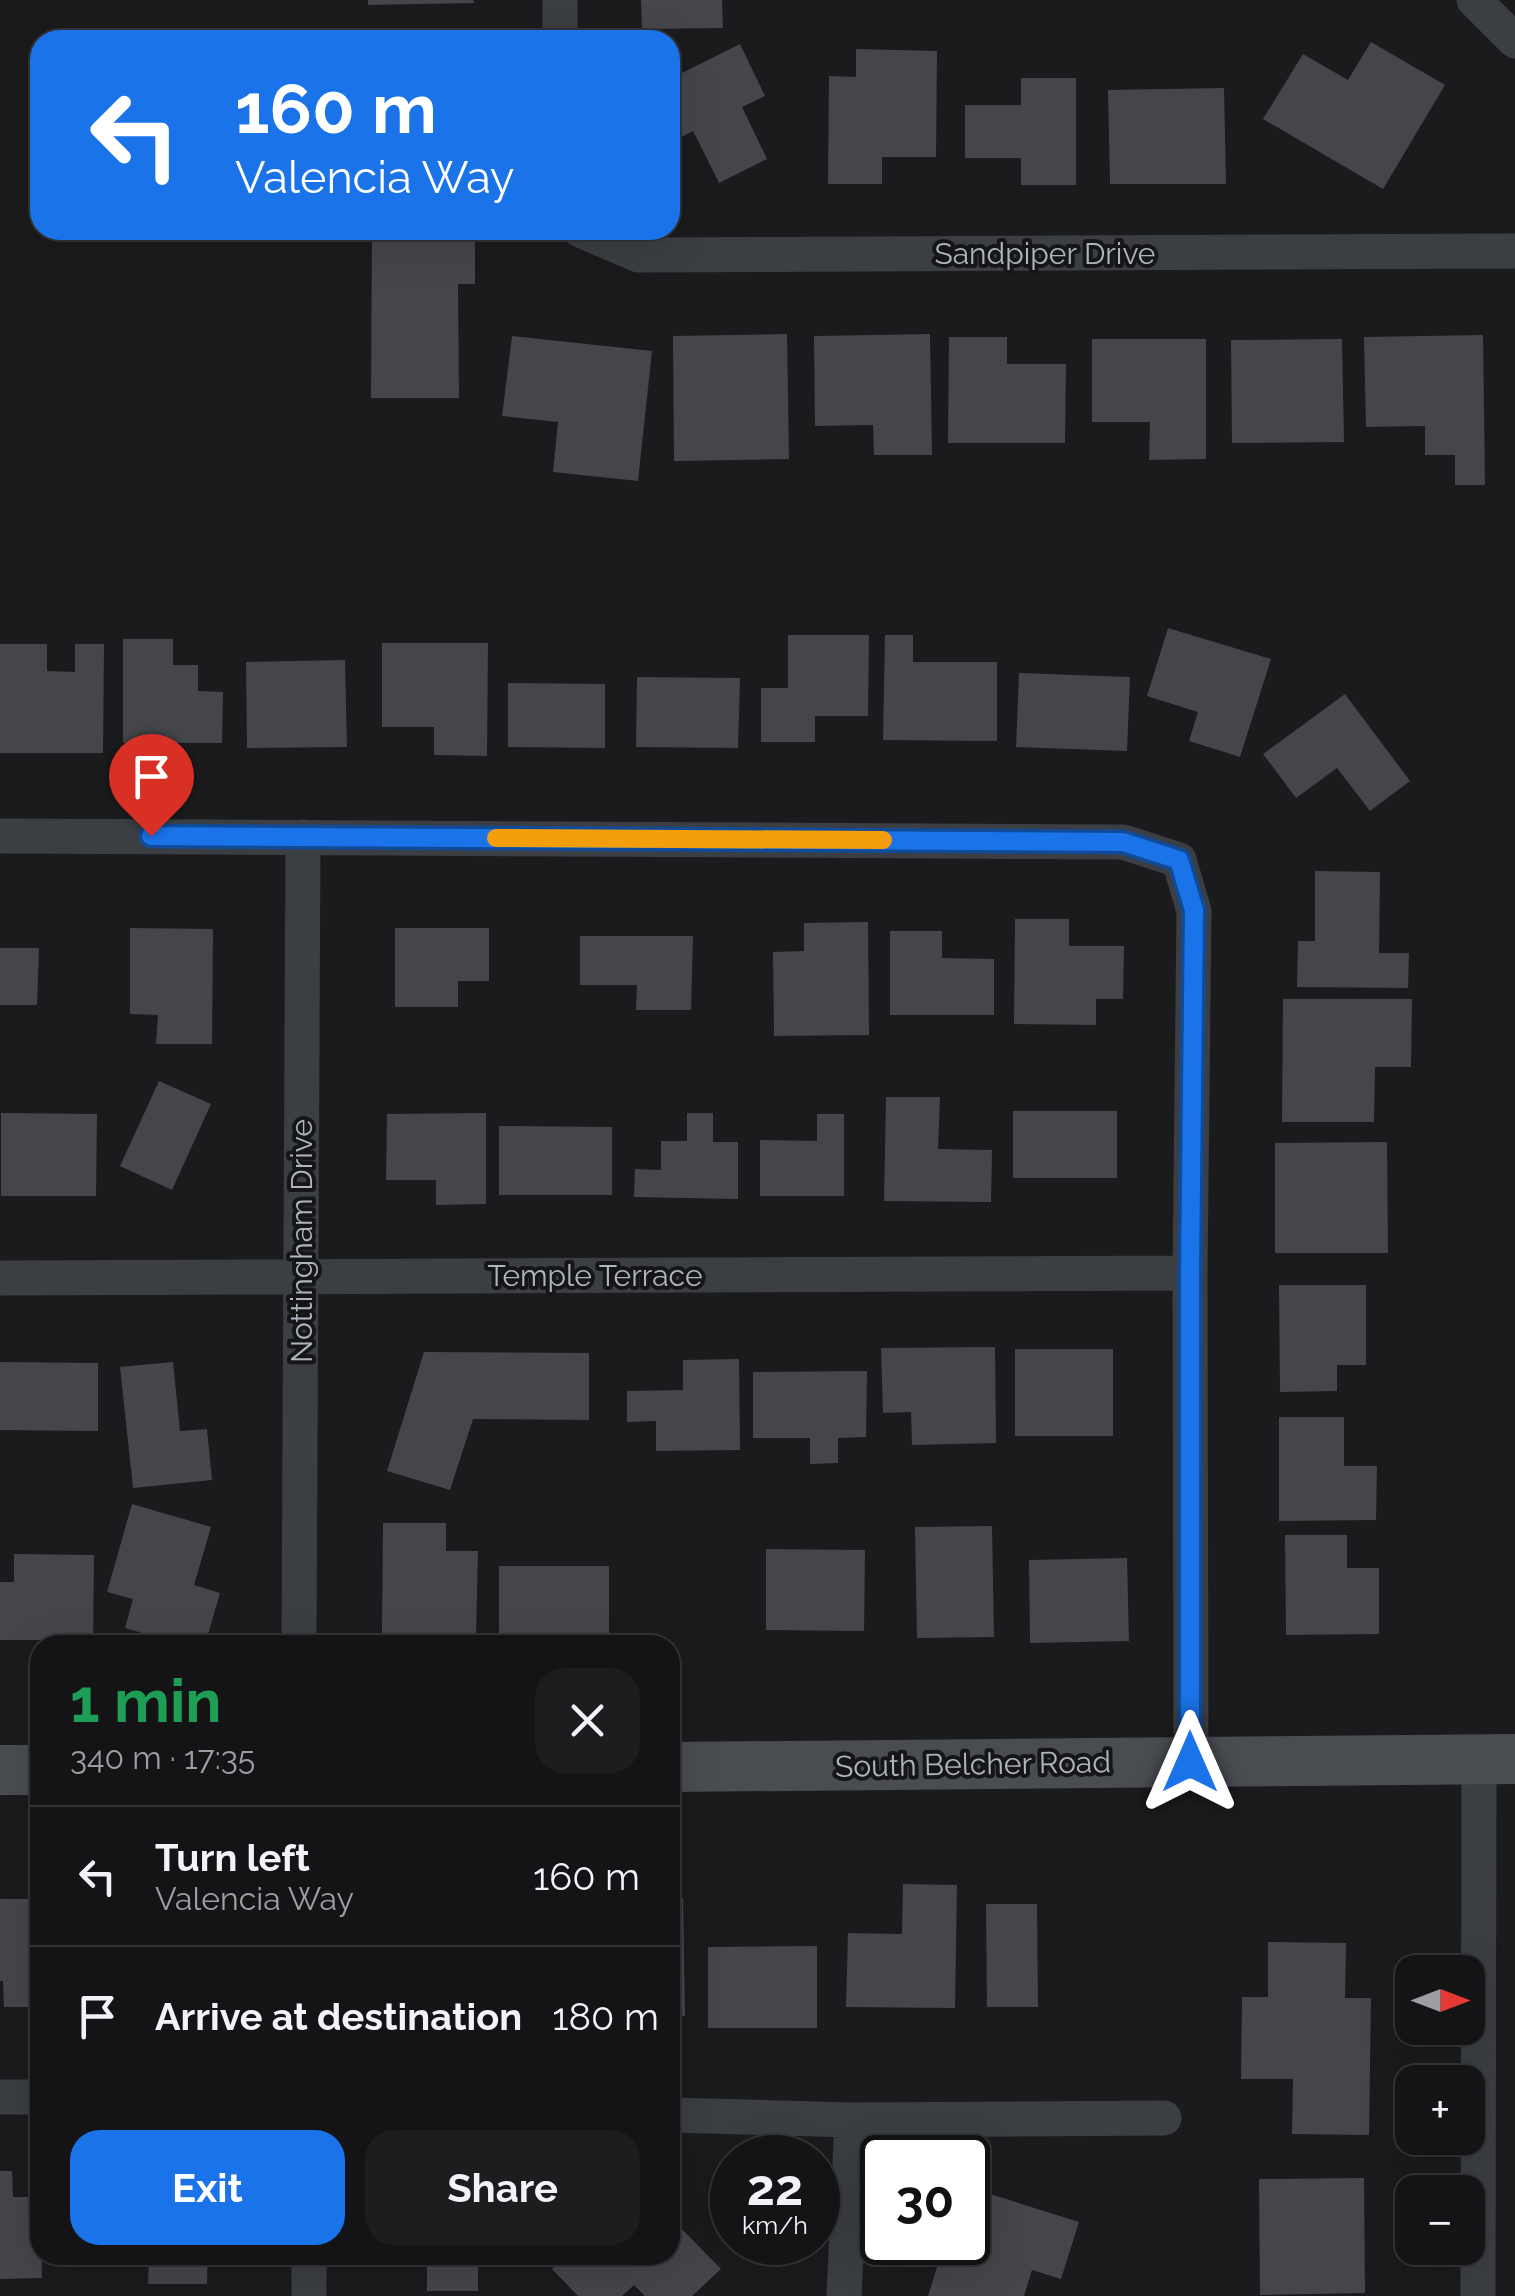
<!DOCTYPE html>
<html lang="en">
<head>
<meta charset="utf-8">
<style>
  :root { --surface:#141416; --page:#1d1d1f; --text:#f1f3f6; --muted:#9d9ea1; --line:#333335; --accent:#1a73e8 }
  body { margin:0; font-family:Raleway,sans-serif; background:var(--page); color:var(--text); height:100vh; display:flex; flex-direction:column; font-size:38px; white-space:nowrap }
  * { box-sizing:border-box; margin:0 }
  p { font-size:32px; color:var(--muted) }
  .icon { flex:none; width:55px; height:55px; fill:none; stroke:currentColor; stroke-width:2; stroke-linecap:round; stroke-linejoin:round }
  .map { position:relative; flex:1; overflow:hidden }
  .sheet { position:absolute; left:30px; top:1635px; width:650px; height:630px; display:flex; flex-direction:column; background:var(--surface); border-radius:30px; box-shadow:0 10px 40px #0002,0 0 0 2px var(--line) }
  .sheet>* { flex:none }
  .banner { position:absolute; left:30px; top:30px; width:650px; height:210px; border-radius:30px; box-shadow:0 10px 40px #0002,0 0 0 2px var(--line); background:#1a73e8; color:#fff; overflow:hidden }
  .needle { width:65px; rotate:90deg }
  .fabs { position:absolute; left:1395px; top:1955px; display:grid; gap:20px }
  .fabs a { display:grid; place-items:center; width:90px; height:90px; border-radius:20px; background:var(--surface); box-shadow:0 10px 40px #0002,0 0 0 2px var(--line); font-size:50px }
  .speed { position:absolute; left:710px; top:2135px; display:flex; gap:20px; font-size:50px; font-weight:700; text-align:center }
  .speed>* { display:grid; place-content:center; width:130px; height:130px; border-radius:50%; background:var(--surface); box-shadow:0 10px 40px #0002,0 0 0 2px var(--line); line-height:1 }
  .speed small { font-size:25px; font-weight:400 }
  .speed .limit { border:5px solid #111; border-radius:15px; background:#fff; color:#111 }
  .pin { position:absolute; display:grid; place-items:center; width:85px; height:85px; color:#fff; margin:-102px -42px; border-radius:50% 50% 50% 0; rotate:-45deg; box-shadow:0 0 10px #0007 }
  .pin .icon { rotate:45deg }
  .me { position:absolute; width:110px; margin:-55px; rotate:0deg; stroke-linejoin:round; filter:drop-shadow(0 0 8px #0008) }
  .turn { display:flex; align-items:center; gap:35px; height:210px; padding:0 40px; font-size:45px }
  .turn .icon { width:130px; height:130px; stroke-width:2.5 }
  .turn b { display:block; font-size:70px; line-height:85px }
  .round { display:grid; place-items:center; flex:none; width:105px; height:105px; border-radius:30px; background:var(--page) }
  .overview { display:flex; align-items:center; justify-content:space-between; height:170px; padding:0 40px }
  h1 { font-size:60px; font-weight:700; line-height:75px; color:#1e9e55 }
  .button { display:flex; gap:20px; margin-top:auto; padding:20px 40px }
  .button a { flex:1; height:115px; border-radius:30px; background:var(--accent); color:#fff; font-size:40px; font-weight:700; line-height:115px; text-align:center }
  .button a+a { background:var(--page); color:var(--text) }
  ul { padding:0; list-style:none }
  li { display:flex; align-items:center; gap:30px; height:140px; padding:0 40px; border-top:2px solid var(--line) }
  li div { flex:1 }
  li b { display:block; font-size:38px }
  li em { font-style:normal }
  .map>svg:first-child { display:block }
</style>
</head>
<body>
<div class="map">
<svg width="1515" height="2296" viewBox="0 0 1515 2296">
  <rect width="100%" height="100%" fill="#1b1b1d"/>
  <path fill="#45464a" d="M368,0H473L474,3L368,5Z
    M641,0H722L723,28L642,29Z
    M368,34H490V40H368Z
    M1371,42L1445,85L1383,189L1263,119L1303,54L1348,80Z
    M740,44L765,96L742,107L767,159L719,183L693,131L670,143V79Z
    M856,49L937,51L936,157H882V184H828L829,76L856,77Z
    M1021,78H1076V185H1021V158H965V105H1021Z
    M1224,88L1226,184H1110L1108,90Z
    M372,230H475V284H458L459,398H371Z
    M787,334L789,459L674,461L673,336Z
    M930,334L932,455H874L873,425L815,426L814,336Z
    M1483,335L1485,485H1455V455H1425V426L1366,427L1364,337Z
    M512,336L652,351L638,481L553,472L558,422L502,416Z
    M949,337H1007V364H1066L1065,443H948Z
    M1092,339H1206V459L1149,460L1150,422H1092Z
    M1342,339L1344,442L1232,443L1231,340Z
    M1168,628L1271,659L1240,757L1189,741L1198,712L1147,696Z
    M788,635H869L868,716H815V742H761V688H788Z
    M885,635H913V662H997V741L883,740Z
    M123,639H173V665H198V691L223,692L222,743H123Z
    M382,643H488L487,756L434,755V727H382Z
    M0,644H47V671L75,672V644H104L103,753H0Z
    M345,660L347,747L247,748L246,662Z
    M1019,673L1130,677L1127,751L1016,747Z
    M637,677L740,678L738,748L636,747Z
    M508,683L605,684V748L508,747Z
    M1345,694L1410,781L1370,811L1337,768L1296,798L1263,754Z
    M1315,871L1380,872L1379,953H1409L1408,988L1297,987L1298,941H1315Z
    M1015,919H1069V946H1124L1123,999H1096V1025L1014,1024Z
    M868,922L869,1035L774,1036L773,952L804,951V923Z
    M130,928L213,929L212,1044H156L158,1015L130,1014Z
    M395,928H489V981H458V1007H395Z
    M890,931H942V958L994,959V1015H890Z
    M580,936H693L691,1010H636L637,985H580Z
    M0,948H39L37,1005H0Z
    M1283,999H1412L1411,1067H1375L1374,1122H1282Z
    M159,1081L211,1104L172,1190L120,1166Z
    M886,1097H940L938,1149L992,1150L991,1202L884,1201Z
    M1013,1111H1117V1178H1013Z
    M1,1113L97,1114L96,1196H1Z
    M486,1113V1204L436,1205V1180H386L387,1114Z
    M687,1113H713V1142H738V1199L634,1197L635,1169L661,1170V1141H687Z
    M817,1114H844V1196H760V1140L817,1141Z
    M499,1126L612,1127V1195H499Z
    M1387,1142L1388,1253H1275V1143Z
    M1279,1285H1366V1365H1337V1391L1280,1392Z
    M995,1347L996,1443L912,1445L911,1412L883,1413L881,1348Z
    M1015,1349H1113V1436H1015Z
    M424,1352L589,1353V1420L473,1419L450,1490L387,1471Z
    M739,1359L740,1450L656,1451V1421L627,1422V1391L683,1390V1360Z
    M0,1362L98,1363V1431L0,1430Z
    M173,1362L180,1431L207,1429L212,1480L133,1488L120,1367Z
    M867,1371L866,1437L838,1438V1463L810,1464V1438H753V1372Z
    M1279,1417H1344V1466H1377L1376,1520L1279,1521Z
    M132,1504L211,1527L194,1585L220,1593L205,1645H183L125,1628L133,1599L107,1592Z
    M383,1523H446V1551H478L476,1635H382Z
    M992,1526L994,1637L917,1638L915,1527Z
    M1285,1535H1347V1568H1379V1634L1286,1635Z
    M766,1549L865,1550L864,1631L766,1630Z
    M14,1554L94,1555L93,1640H0V1582H14Z
    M1127,1558L1129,1641L1030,1643L1029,1560Z
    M499,1566H609V1633L499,1634Z
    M903,1884L957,1885L955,2008L846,2007L848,1933L902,1934Z
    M670,1898H683L685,2016H670Z
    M0,1899H40V2007H4L3,1981H0Z
    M986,1904H1037L1038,2007H987Z
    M1268,1942L1346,1943L1345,1998H1371L1369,2135L1292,2134L1293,2079H1241L1242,1997H1268Z
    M817,1946V2028H708V1947Z
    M0,2171H12L13,2197H40L42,2278L0,2279Z
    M1364,2178L1365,2293L1260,2295L1259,2179Z
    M968,2187L1079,2222L1061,2279L1032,2270L1024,2296H928L945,2242H968Z
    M670,2217L721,2269L692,2296H645L634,2285L622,2296H578L552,2269L566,2255H670Z
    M149,2255H208L207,2284H148Z
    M401,2255H478V2291H427V2261H401Z"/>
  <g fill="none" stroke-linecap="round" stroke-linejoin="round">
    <path stroke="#3b3e42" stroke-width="35" d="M1474,0L1515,41
      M560,40V0
      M580,230L638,255L1515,251
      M0,836L1123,842L1179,860L1194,911L1190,1273L1191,1762
      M0,1278L1190,1273
      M299,1645L303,837
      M0,2097H40
      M670,2115L852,2120L1164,2118
      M309,2296V2255
      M844,2296L852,2120
      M1478,2296L1479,1759"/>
    <path stroke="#494d52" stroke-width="50" d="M670,1767L1515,1759
      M0,1770H40"/>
  </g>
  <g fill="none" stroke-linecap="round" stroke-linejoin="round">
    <defs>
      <path id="route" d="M151,836L1123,842L1179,860L1194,910L1190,1273V1762"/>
    </defs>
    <use href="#route" stroke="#114b97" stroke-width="25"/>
    <use href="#route" stroke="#1a73e8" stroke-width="18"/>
    <path stroke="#f59e0b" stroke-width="18" d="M496,838L883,840"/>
  </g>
  <g text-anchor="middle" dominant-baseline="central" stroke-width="8" stroke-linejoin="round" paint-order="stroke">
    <g font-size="30" fill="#adb4bd" stroke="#161618">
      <text x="1045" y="253">Sandpiper Drive</text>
      <text transform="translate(301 1241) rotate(-90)">Nottingham Drive</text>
      <text x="595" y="1275">Temple Terrace</text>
      <text transform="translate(973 1764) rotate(-1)">South Belcher Road</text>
    </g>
  </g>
</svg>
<div class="fabs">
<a><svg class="needle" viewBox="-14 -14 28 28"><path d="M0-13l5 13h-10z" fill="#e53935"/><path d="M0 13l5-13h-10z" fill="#9d9ea1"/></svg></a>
<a>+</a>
<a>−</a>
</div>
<div class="speed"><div>22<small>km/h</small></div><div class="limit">30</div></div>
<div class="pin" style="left:151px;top:836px;background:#d93025"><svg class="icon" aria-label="arrive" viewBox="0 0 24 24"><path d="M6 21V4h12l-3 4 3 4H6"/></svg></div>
<svg class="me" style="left:1190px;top:1762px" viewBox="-20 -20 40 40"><path d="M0-17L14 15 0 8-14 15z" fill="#1a73e8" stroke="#fff" stroke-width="4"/></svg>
<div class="banner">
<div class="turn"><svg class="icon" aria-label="left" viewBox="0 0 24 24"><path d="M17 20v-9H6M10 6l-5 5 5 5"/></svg><div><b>160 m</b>Valencia Way</div></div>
</div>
<section class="sheet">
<div class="overview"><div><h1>1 min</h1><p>340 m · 17:35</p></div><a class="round"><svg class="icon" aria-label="close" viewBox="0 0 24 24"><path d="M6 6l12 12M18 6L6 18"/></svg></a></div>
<ul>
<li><svg class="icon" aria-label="left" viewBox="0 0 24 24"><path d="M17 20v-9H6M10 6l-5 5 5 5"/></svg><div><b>Turn left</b><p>Valencia Way</p></div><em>160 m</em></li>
<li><svg class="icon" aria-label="arrive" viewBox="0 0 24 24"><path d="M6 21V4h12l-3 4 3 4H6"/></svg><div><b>Arrive at destination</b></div><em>180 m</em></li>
</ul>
<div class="button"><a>Exit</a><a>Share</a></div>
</section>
</div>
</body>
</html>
